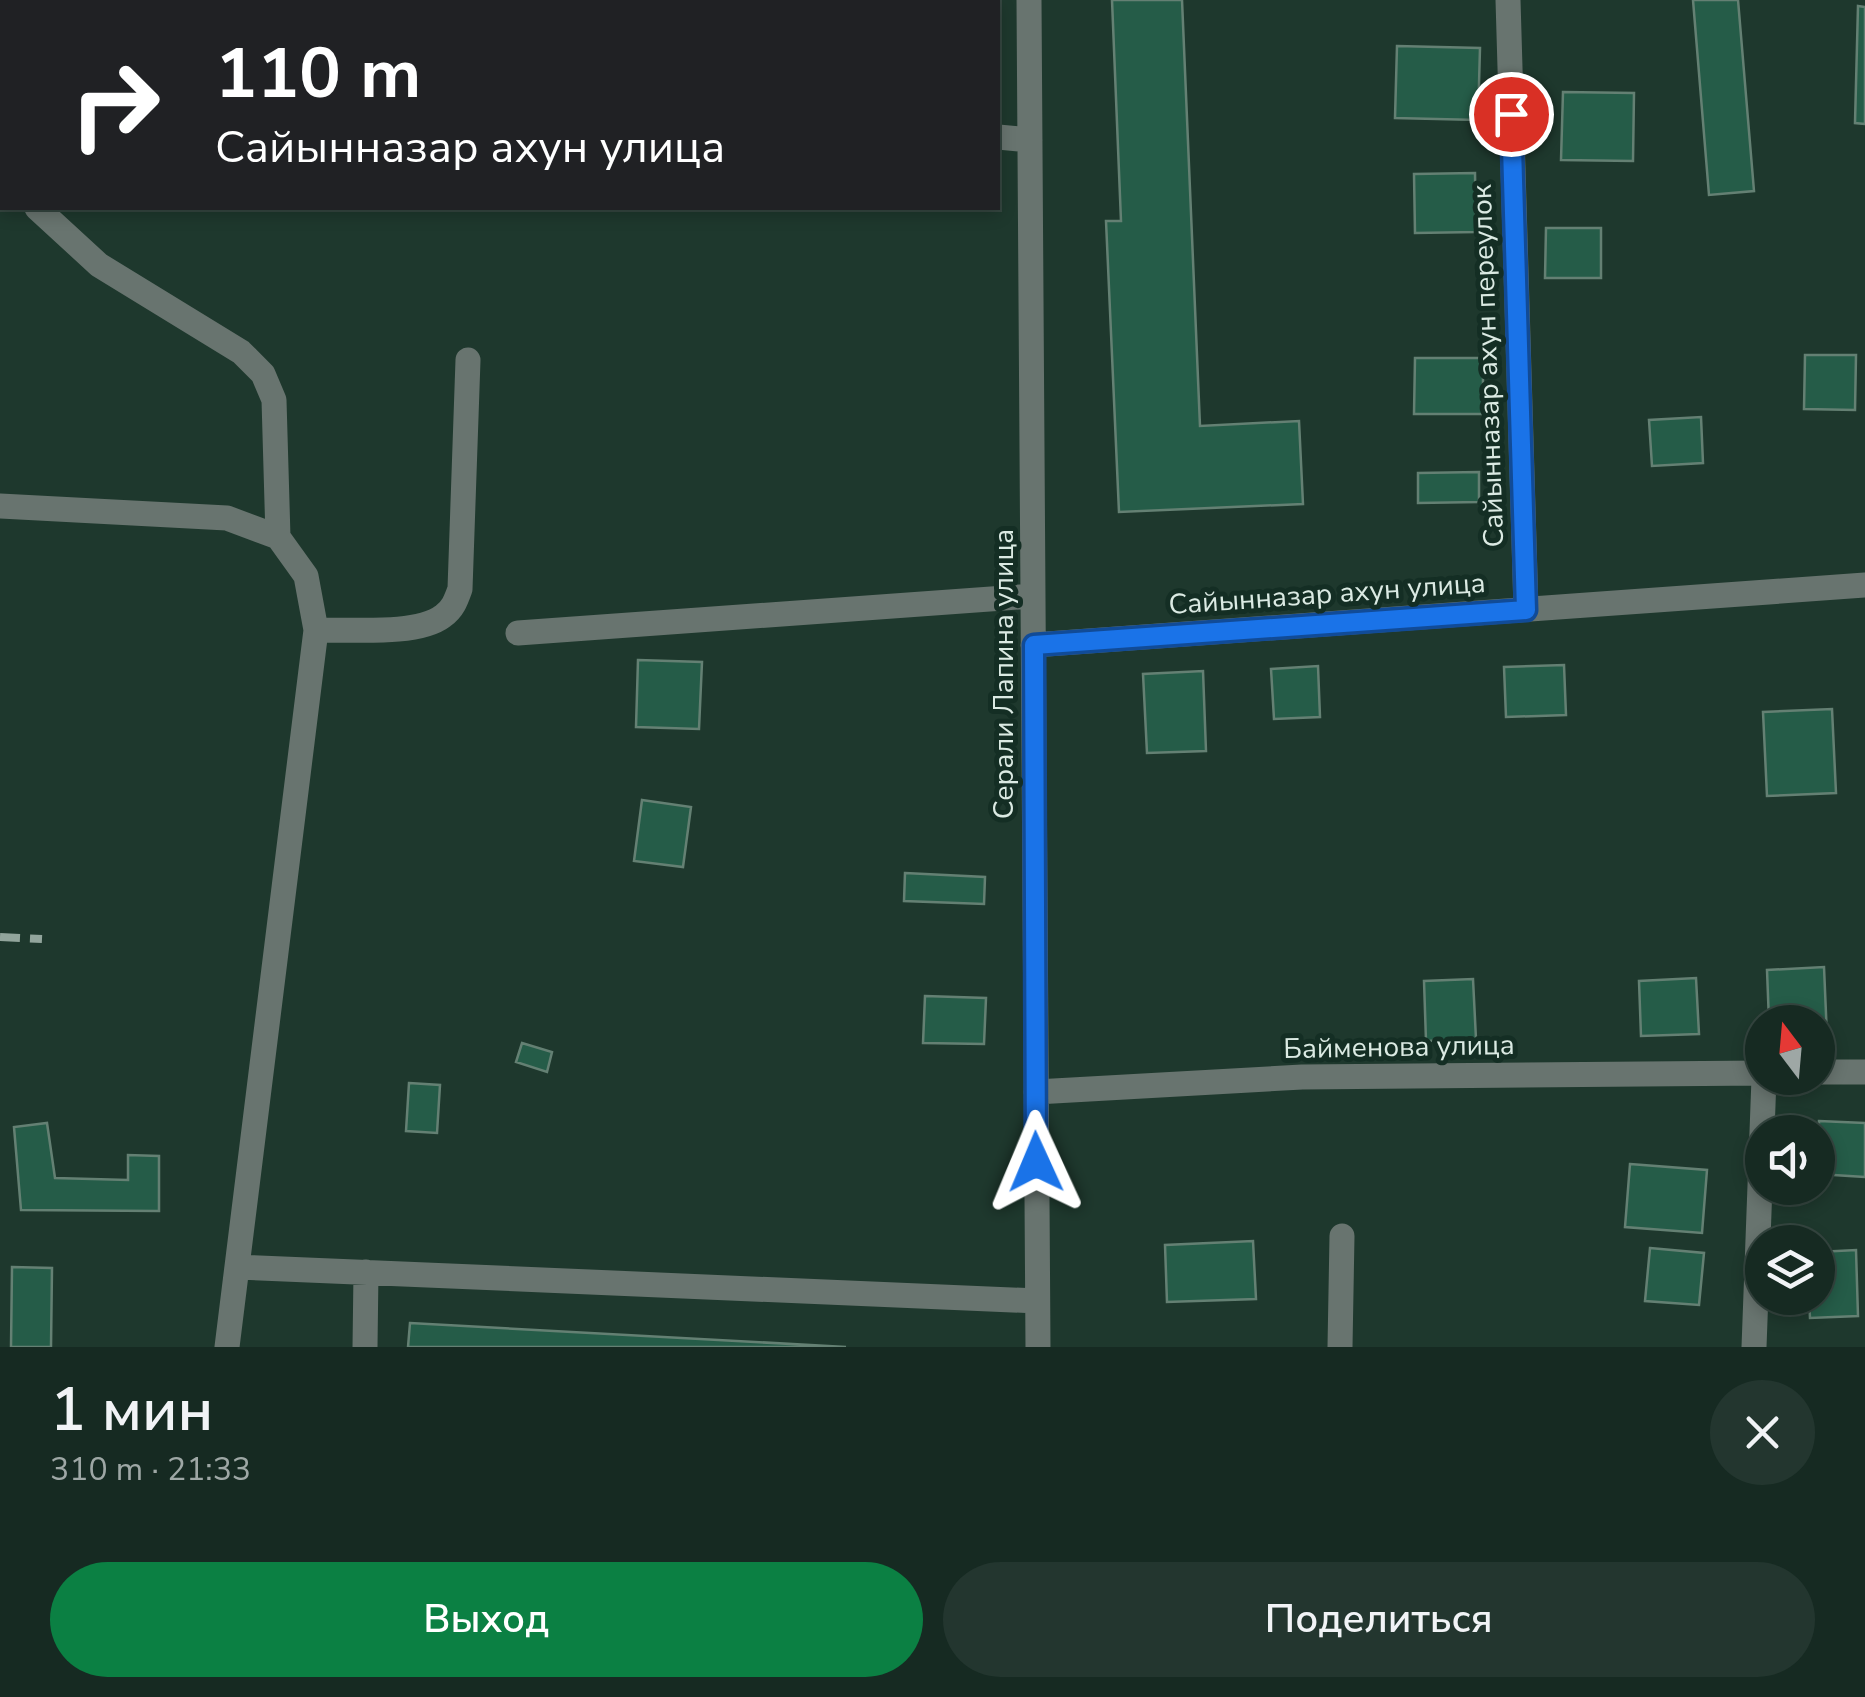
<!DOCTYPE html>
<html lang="ru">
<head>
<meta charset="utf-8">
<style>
  :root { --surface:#162a22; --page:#23362f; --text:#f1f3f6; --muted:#9ea7a5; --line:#354640; --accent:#0b8043 }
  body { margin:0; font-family:"Nunito Sans",sans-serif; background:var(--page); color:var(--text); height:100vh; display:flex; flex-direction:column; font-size:38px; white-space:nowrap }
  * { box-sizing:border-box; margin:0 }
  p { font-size:32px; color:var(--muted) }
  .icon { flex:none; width:55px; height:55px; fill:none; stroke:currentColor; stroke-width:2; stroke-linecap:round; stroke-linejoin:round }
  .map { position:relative; height:1347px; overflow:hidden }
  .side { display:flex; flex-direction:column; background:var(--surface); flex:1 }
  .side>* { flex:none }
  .top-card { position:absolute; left:0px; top:0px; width:1000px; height:210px; box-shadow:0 5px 15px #0003,0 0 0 2px var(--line); background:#202124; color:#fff; overflow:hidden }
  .needle { width:65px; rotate:344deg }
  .controls { position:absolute; left:1745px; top:1005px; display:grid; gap:20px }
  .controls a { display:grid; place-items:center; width:90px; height:90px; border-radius:50%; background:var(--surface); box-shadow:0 5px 15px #0003,0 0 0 2px var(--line); font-size:50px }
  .pin { position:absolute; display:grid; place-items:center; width:85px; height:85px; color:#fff; margin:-42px; border:5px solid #fff; border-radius:50%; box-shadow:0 2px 10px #0007 }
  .me { position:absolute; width:110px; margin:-55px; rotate:359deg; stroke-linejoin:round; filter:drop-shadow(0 0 8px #0008) }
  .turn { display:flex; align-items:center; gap:35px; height:210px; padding:0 50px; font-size:45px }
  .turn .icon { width:130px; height:130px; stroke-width:2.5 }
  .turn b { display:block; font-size:70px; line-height:85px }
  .round { display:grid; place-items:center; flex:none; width:105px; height:105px; border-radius:52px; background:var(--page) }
  .summary { display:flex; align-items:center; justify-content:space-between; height:170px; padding:0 50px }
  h1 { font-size:60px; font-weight:600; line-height:75px }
  .action { display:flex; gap:20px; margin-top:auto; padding:20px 50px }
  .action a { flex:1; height:115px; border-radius:60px; background:var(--accent); color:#fff; font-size:40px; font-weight:600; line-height:115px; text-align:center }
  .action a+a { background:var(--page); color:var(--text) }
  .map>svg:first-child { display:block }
</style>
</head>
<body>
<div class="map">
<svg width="1865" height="1347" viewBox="0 0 1865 1347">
  <rect width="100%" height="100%" fill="#1e382d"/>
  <path fill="#255c48" stroke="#648073" stroke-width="2.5" d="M1112,0H1182L1200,426L1299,421L1303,504L1119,512L1106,221H1121Z
    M1693,0H1738L1754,191L1709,195Z
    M1858,6L1865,7V124L1855,123Z
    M1397,46L1480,48L1478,120L1395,118Z
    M1563,92L1634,93L1633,161L1561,160Z
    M1475,173L1476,232L1415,233L1414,174Z
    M1546,228H1601V278H1545Z
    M1805,355H1856L1855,410L1804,409Z
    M1415,358H1483V414H1414Z
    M1701,417L1703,463L1652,466L1649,420Z
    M1479,472V502L1418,503V473Z
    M638,660L702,662L699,729L636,727Z
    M1564,665L1566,715L1506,717L1504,667Z
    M1318,666L1320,717L1274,719L1271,669Z
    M1203,671L1206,751L1147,753L1143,674Z
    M1832,709L1836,793L1767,796L1763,712Z
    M642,800L691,807L683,867L634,861Z
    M905,873L985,877L984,904L904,901Z
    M1824,967L1827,1037L1818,1038V1022H1769L1767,970Z
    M1696,978L1699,1034L1641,1036L1639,981Z
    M1473,979L1476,1039L1426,1041L1424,981Z
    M925,996L986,998L984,1044L923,1043Z
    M522,1043L552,1052L547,1072L516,1062Z
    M409,1083L440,1085L437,1133L406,1131Z
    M1819,1121L1865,1123V1177L1818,1174Z
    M47,1123L55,1178L128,1180V1155L159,1156V1211L21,1210L14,1127Z
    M1630,1164L1707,1170L1702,1233L1625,1227Z
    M1253,1241L1256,1299L1167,1302L1165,1245Z
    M1650,1248L1704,1253L1699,1305L1645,1301Z
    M1856,1250L1858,1316L1810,1318L1809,1298H1818V1252Z
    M12,1267L52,1268L51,1347H11Z
    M410,1323L846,1347H408Z"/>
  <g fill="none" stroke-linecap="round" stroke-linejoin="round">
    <path stroke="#68746f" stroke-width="25" d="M1029,0L1038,1347
      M1508,0L1526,609
      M998,137L1030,140
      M0,173L2,176
      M37,208L99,265L241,352L263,374L274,400L278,537
      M0,506L227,518L278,537L306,576L316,630L227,1347
      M316,630C350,629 417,636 443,616C453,609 456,600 460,589L468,360
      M518,633L1033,596
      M1033,645L1865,585
      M1818,1072H1865
      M1036,1092L1302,1077L1762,1073
      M237,1267L1037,1301
      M365,1347L366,1272
      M1340,1347L1342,1236
      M1754,1347L1764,1078"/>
    <path stroke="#92a59c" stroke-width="8" stroke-dasharray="20 10" stroke-linecap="butt" d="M0,937L42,939"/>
  </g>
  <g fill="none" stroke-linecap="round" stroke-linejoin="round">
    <defs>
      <path id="route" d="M1036,1162L1034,645L1526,610L1511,114"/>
    </defs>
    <use href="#route" stroke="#114b97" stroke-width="25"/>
    <use href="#route" stroke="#1a73e8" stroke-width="18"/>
  </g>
  <g text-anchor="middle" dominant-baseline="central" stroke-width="10" stroke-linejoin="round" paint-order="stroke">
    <g font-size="28" fill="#dbeae3" stroke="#142e24">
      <text transform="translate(1488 366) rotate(-92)">Сайынназар ахун переулок</text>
      <text transform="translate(1327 594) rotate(-4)">Сайынназар ахун улица</text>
      <text transform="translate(1004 674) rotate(-90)">Серали Лапина улица</text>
      <text transform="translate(1399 1047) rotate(-1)">Байменова улица</text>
    </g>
  </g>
</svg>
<div class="controls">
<a><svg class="needle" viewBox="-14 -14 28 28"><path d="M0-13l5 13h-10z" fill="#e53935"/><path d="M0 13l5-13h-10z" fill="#9ea7a5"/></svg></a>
<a><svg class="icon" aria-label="sound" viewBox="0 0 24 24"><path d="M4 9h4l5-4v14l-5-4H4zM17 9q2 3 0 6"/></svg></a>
<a><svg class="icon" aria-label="layers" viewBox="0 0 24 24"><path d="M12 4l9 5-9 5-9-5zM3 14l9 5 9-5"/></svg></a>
</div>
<div class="pin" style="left:1511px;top:114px;background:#d93025"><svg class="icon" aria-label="arrive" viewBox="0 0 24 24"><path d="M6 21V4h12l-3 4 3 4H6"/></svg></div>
<svg class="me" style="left:1036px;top:1162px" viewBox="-20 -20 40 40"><path d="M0-17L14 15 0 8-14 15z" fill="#1a73e8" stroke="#fff" stroke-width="4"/></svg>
<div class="top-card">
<div class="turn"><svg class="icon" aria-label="right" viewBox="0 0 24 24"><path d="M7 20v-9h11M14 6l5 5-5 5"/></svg><div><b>110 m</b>Сайынназар ахун улица</div></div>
</div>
</div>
<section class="side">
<div class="summary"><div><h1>1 мин</h1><p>310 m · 21:33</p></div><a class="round"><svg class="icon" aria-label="close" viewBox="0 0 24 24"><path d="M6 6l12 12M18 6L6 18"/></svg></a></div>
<div class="action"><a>Выход</a><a>Поделиться</a></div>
</section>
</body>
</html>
